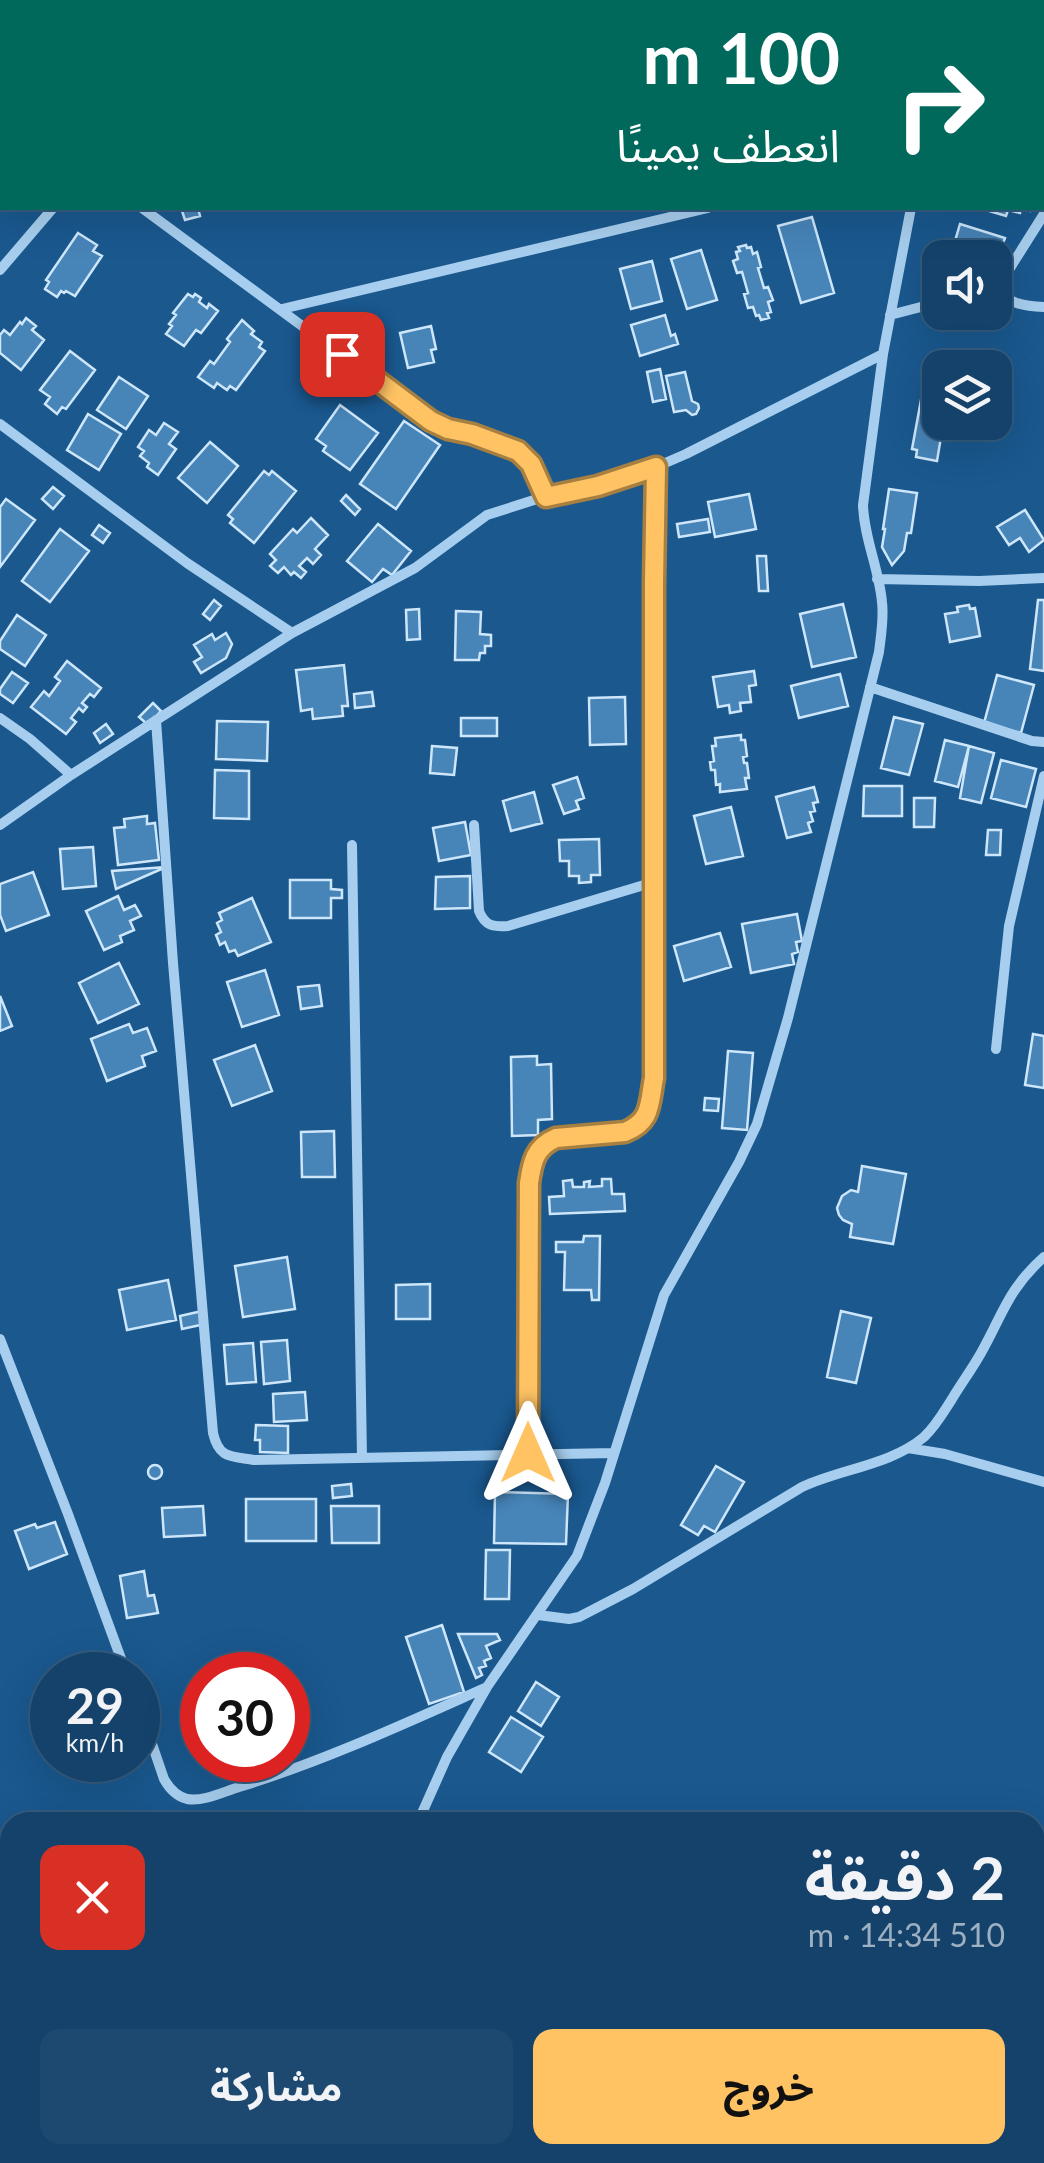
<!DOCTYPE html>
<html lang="ar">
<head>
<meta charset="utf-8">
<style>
  :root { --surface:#14426a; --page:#1d4970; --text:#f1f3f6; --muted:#9db0c1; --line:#335b7e; --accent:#ffc364 }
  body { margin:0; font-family:Lato,"Noto Sans Arabic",sans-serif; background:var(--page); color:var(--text); direction:rtl; height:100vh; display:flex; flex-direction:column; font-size:38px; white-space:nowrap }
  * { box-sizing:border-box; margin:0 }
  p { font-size:32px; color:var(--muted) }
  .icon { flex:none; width:55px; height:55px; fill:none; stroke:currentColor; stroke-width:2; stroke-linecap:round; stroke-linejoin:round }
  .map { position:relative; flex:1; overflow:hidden; direction:ltr }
  .sheet { position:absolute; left:0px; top:1812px; width:1045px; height:352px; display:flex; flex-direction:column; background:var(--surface); border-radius:30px 30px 0 0; box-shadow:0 10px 40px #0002,0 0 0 2px var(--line); direction:rtl }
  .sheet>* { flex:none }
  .banner { position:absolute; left:0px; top:0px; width:1045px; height:210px; box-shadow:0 10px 40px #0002,0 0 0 2px var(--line); direction:rtl; background:#00695c; color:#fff; overflow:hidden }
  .buttons { position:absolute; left:922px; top:240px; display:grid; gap:20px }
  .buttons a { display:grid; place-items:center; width:90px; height:90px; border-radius:20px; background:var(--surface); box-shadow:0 10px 40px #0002,0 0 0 2px var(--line); font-size:50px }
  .speed { position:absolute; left:30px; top:1652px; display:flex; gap:20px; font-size:50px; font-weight:700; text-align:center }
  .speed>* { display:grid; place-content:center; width:130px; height:130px; border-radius:50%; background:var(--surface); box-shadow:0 10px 40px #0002,0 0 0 2px var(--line); line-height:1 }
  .speed small { font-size:25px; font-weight:400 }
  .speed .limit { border:15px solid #d22; background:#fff; color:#111 }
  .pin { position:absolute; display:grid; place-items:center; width:85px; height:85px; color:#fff; margin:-42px; border-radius:20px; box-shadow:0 5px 15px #0006 }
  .me { position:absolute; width:110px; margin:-55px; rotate:0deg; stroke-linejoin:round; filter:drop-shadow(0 0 8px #0008) }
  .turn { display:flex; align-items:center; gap:35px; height:210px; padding:0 40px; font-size:45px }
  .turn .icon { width:130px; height:130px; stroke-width:2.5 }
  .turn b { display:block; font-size:70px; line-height:85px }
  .round { display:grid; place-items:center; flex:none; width:105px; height:105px; border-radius:20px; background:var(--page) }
  .head { display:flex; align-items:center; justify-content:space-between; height:170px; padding:0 40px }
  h1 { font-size:60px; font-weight:700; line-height:75px }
  .action { display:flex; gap:20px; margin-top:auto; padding:20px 40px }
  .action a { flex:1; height:115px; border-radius:20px; background:var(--accent); color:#111; font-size:40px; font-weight:700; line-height:115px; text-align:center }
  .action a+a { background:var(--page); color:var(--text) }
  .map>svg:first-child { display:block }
</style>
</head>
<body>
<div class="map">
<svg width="1044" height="2163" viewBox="0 0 1044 2163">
  <rect width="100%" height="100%" fill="#1a588e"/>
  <path fill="#4784b8" stroke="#cde6fa" stroke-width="2.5" d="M181,208H198L200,216L185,220Z
    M979,208H1031L1030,211L1021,208L1020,213L1008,210L1006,216Z
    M812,217L834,293L801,303L778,226Z
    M960,224L1005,238L999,254L990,251L988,258H950Z
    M78,233L97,245L93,251L102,256L75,296L66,291L64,293L61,291L57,297L45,289L49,282L46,280Z
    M746,245L747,248L751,247L753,254L757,252L761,267L758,268L764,288L768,287L773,300L768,302L771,312L767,313L769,318L761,320L759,315L756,316L753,307L748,308L744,294L748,293L742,272L737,273L733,261L738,259L736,252L740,251L738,247Z
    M701,250L717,300L687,309L671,259Z
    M652,261L662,301L631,309L620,269Z
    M188,294L193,297L195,294L201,298L199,302L207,308L209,304L218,311L201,333L196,330L184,346L166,334L172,326L169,324L176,315L173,313Z
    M665,315L671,336L675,334L678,344L640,356L631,325Z
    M26,318L36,326L32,330L44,340L21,370L0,353V335L4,330L10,335L20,322L22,324Z
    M242,320L254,331L251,334L262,342L259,347L265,351L236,390L230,386L227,390L217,383L214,388L198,377L210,361L214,364L230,342L227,339Z
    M431,326L436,349L431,350L434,362L408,368L400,333Z
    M70,351L95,370L66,409L62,407L57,414L45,404L50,397L40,390Z
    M660,369L666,399L653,402L647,372Z
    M685,372L692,401L698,404L699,408L696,414L692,415L686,410L674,412L666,376Z
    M119,377L148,396L126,429L97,410Z
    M927,394L940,396V422H954L951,439L941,437L937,461L916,457L917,450L912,449L921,400L926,401Z
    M340,405L378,433L350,470L323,451L326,446L316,439Z
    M88,414L121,434L99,470L67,450Z
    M404,421L440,445L396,509L360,484Z
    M164,423L178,432L169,444L176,449L158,475L147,467L149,463L140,456L144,451L138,447L149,430L156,435Z
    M210,442L238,466L207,503L178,478Z
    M264,471L269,475L272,471L296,491L254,543L230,523L233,519L228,515Z
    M53,487L64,496L53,509L42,499Z
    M889,489L917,493L911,533H907L904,551L892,565L882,547L885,529H883Z
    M749,494L756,529L715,537L708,502Z
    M346,495L360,509L355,515L341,501Z
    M6,499L35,520L0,567V507Z
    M1025,510L1044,540L1029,552L1020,538L1009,545L997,527Z
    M311,518L328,535L315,549L321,555L313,564L307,558L299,566L306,572L301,578L294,572L291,575L284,567L278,573L270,566L276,560L270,554L293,529L297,533Z
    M708,519L710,532L679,537L677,524Z
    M378,524L411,551L392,575L383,569L372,582L347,561Z
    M99,525L110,533L103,543L92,535Z
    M60,529L89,551L50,602L22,581Z
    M757,556H766L768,591H759Z
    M214,600L221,606L210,620L203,614Z
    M1038,600H1044V671L1030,669Z
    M843,604L856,657L812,667L800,614Z
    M969,605L970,609L975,608L980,636L950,642L945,614L958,612L957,607Z
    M419,609L420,639L407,640L406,610Z
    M456,611L481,612L480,634L491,635V646H485V653H480L479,660H455Z
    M17,615L46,635L25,666L0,649V641Z
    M226,633L232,644L226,658L201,673L194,662L202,657L194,645L212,634L215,640Z
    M67,661L101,688L94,697L90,694L82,703L87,707L83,712L79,708L71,718L76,722L66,734L31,707L44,691L49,696L60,681L55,677Z
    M344,665L348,706H342L343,716L313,719L312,709L301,711L296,670Z
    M754,671L756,685L749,686L751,702L740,703L741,711L730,713L729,705L718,707L713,677Z
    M12,672L28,683L13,703L0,694V689Z
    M840,674L848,706L799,718L791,686Z
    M997,675L1034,685L1021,733L984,723Z
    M372,692L374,706L355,708L354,694Z
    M625,697L626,744L590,745L589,698Z
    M153,703L161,711L148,725L139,717Z
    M894,717L923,724L909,775L881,768Z
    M461,718H497V736H461Z
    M217,721L268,722L267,761L216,759Z
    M106,724L113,734L100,743L94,733Z
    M741,735V740H745L747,756L743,757L744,763H747L749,778H745L747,789L720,792V784L716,785L715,770H711L710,762L714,761L712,746H716L715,738Z
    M945,740L969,746L958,787L935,781Z
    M432,746L457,748L454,775L430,773Z
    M969,746L994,753L981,803L960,798Z
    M1001,760L1036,769L1026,807L991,798Z
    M215,770L249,771V819L214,818Z
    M577,777L584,798L576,801L579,809L564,814L553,785Z
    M864,786H902V816H863Z
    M814,787L818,802L813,803L815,811L810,812L813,821L808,823L811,832L787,838L776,797Z
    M534,792L542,823L511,831L503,801Z
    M914,798H935L934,827H914Z
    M731,807L743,856L706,864L694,816Z
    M147,816V824L155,823L159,860L118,865L114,828L125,827L124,819Z
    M465,822L471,855L439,861L433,828Z
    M988,830H1001L1000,855H986Z
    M599,839L600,875H591V882L579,883V876H569V861H560L559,840Z
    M93,847L96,886L63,889L60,849Z
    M166,867L116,889L112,871Z
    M33,872L49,915L6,931L0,915V884Z
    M470,876V908L435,909L436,877Z
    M290,880H331V889L342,890V898H331V918H290Z
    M118,896L124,910L135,905L141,916L130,921L134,930L120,936L122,942L104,950L86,911Z
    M252,898L271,942L238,956L235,950L229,952L225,942L220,945L216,935L221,932L217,923L222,920L219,913Z
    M797,914L802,941L796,942L798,952L792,954L794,964L751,973L742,924Z
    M720,933L731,967L684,981L674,946Z
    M119,963L139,1004L98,1023L79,983Z
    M265,970L279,1015L242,1027L227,982Z
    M319,985L322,1006L301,1009L298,987Z
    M0,996L12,1026L0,1031Z
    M129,1024L133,1033L147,1028L156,1051L142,1056L145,1066L107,1081L91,1039Z
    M1033,1034L1044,1036V1088L1025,1085Z
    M255,1045L272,1091L232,1106L214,1060Z
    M728,1051L753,1053L747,1130L722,1128Z
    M537,1056V1065L551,1064L552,1119L538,1120V1135L512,1136L511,1057Z
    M705,1098L719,1099L718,1111L704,1110Z
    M334,1131L335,1177H302L301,1132Z
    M862,1166L906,1174L893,1244L850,1237L852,1224L843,1220L839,1215L837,1208L842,1196L851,1190L858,1192Z
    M602,1179H611L612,1194H624L625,1211L550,1214L549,1197L564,1196L563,1181L572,1180L573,1187H584V1182L590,1181L589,1187L602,1186Z
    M584,1236H600L599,1300H592L591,1290H564L565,1252H556V1242H583Z
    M287,1257L295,1309L243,1317L235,1266Z
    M168,1280L176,1320L127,1330L119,1290Z
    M430,1284V1319H396V1285Z
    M202,1311L205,1324L182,1329L180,1316Z
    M841,1311L871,1318L856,1383L827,1377Z
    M287,1340L290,1381L264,1384L261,1342Z
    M253,1343L256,1382L227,1384L224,1345Z
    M305,1392L307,1420L274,1422L273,1394Z
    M256,1425L288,1426V1453L260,1452V1440H255Z
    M148 1472a7 7 0 1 1 14 0a7 7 0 1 1-14 0Z
    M716,1466L744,1482L715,1532L704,1526L698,1535L681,1525Z
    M351,1484L352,1496L333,1498L332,1486Z
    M495,1492L568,1494L566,1544L494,1543Z
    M246,1499H316V1541H246Z
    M203,1506L205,1535L164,1537L162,1508Z
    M331,1506H379V1543H332Z
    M55,1522L67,1554L29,1569L15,1531L35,1524L37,1528Z
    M486,1550H510L509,1599H485Z
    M144,1571L148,1596L154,1595L158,1613L127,1618L120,1576Z
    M442,1625L464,1692L429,1704L406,1637Z
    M458,1634H497L500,1640L486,1646L491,1658L484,1661L486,1666L479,1668L482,1675L476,1678Z
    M536,1682L559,1697L541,1726L518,1711Z
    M511,1717L543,1737L521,1772L489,1752Z"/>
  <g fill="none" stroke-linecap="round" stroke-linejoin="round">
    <path stroke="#a7ceee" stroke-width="10" d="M54,0L55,2
      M956,2L957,0
      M0,100L2,101
      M142,208L431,421C455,432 513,441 528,460C536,471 540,485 546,497
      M0,270L53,208
      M995,280L1010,268L1044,214
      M995,290C1011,304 1024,306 1044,307
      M282,309L708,208
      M890,315L940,302
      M0,424L187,563L292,633
      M877,579L979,581L1044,578
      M870,687L1032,741L1044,742
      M0,718L30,739L71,775
      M156,720L173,963L213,1433C219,1459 231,1456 254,1460L614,1453
      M0,825L71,775L292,633L415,568L487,515L537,499L597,486L656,467L686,454L883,354
      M474,825L479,911C485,926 493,927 508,926L654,882
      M352,845L362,1458
      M996,1049L1009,926L1044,776
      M0,1339L68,1514L127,1675
      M908,1448L945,1454L1044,1482
      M528,1453L529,1183C532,1162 535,1147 556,1138L625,1132L643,1123L653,1079V583L656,467
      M538,1615L569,1619L579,1617L633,1589L802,1487C840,1469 891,1465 924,1437C936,1426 943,1413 952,1399C961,1384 972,1369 981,1353C1003,1314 1008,1289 1044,1257
      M138,1703L164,1779C169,1788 176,1796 187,1799C203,1802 223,1792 239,1787C324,1761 406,1723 487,1687
      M418,1822L447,1757L487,1687L577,1556L605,1483L664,1295L739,1162L757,1124L788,1018L879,652C881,635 884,619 882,602C879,569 864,538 863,505L883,354L911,208
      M0,2145L7,2163
      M270,2163L273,2155"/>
  </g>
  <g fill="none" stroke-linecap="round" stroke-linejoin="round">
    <defs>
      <path id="route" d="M342,354L431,421L448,429L472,434L518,451L531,464L546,497L598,486L656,467L654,583V1078C649,1104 652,1121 625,1132L556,1138C535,1147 532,1162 529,1183L528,1453"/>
    </defs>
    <use href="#route" stroke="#a67f41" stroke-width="25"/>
    <use href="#route" stroke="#ffc364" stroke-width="18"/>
  </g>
</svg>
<div class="buttons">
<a><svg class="icon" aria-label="sound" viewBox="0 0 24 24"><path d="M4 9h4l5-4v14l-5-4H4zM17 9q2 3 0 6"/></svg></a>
<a><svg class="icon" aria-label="layers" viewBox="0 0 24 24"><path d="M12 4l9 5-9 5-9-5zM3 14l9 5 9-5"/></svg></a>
</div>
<div class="speed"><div>29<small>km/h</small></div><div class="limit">30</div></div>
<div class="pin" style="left:342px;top:354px;background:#d93025"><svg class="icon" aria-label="arrive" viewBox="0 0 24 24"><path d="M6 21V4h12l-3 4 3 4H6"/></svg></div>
<svg class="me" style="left:528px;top:1453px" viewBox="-20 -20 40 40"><path d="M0-17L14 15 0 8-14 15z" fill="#ffc364" stroke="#fff" stroke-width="4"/></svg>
<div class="banner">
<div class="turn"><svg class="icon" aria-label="right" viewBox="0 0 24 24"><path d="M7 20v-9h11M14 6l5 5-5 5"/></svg><div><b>100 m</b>انعطف يمينًا</div></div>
</div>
<section class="sheet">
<div class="head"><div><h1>2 دقيقة</h1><p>510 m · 14:34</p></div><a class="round" style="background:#d93025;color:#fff"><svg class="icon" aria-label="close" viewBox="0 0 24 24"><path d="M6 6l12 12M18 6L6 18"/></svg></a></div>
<div class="action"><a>خروج</a><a>مشاركة</a></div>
</section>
</div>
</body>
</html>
